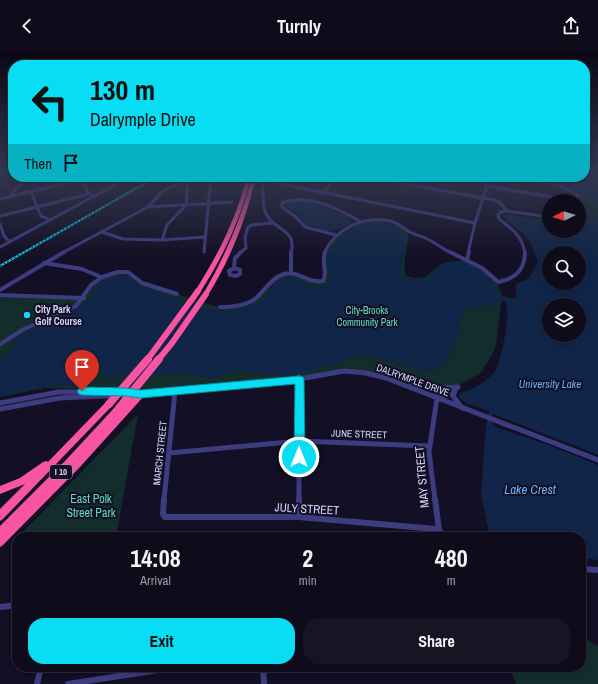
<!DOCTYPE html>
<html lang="en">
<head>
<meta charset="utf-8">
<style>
  :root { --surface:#0e0b1b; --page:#171424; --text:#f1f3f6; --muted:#9b9ba3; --line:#2e2b3a; --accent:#09ddf4 }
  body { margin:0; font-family:"Archivo Narrow",sans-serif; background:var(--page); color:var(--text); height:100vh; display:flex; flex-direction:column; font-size:15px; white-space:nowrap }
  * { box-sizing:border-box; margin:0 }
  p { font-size:13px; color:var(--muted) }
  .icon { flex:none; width:22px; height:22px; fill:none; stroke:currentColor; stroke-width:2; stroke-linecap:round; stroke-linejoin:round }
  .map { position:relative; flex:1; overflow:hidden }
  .panel { position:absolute; left:12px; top:480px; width:574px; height:140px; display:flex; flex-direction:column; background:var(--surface); border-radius:16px; box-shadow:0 2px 6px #0003,0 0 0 1px var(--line) }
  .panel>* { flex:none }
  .top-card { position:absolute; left:8px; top:8px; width:582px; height:122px; border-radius:16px; box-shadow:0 2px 6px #0003,0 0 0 1px var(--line); background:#09ddf4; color:#111; overflow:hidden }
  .needle { width:26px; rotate:265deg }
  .controls { position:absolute; left:542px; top:142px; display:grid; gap:8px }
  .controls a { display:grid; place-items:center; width:44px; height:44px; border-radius:50%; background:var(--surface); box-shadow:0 2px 6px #0003,0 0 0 1px var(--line); font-size:20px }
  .pin { position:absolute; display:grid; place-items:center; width:34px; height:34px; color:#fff; margin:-41px -17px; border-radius:50% 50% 50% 0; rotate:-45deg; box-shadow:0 0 4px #0007 }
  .pin .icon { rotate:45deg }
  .me { position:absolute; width:44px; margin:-22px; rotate:0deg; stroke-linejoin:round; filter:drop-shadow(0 0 3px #0008) }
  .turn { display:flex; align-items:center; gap:14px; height:84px; padding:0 16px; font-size:18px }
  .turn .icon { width:52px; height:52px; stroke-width:2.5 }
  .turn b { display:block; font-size:28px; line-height:34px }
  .then { display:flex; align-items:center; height:38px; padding:0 16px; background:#0003; gap:8px; font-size:15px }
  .eta { display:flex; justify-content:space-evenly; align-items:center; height:68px; text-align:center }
  .eta b { font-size:24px; font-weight:800; line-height:28px }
  .button { display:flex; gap:8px; margin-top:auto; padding:8px 16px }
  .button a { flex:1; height:46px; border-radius:16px; background:var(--accent); color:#111; font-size:16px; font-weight:800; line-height:46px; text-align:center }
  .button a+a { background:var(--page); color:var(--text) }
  header { display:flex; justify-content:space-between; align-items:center; height:52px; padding:0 16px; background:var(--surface); font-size:18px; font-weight:800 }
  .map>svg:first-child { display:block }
</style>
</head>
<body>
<header><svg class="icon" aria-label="back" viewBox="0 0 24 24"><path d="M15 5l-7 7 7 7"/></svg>Turnly<svg class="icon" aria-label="share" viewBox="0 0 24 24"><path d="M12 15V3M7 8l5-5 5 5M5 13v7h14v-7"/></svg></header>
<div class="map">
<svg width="598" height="632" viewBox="0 0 598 632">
  <rect width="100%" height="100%" fill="#130f24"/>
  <path fill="#122d2c" d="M584,141L598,147V167L580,163L586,159L579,156V142Z
    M376,168L393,169L409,179C408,194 402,210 406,224L415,226L425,225L443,211L467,208L483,216L496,229L502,243L496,293L492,303L481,321L461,332L432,336L400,331L353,319L299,327L165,340L45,336L0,345V243L84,246L97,227L125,220L140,230L211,253L220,255L250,250L273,228L293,221L315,230L324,228C324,221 322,209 325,203C334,178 352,173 376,168Z
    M138,362L116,485H18Z
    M581,584L598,594V632H516L509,615H581Z"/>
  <path fill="#102547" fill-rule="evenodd" d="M585,120H598V147L553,129L527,125H585Z
    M303,149L313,151L347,164L351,168V172L333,179L320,178L317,175L308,174L304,171L298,162L286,154L287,150Z
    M509,162L530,166L549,168V179H579V163L598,167V403L493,362L491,370L498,376L551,394L598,413V508L581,506V485H490L481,442L486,374L489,361V359L466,351L459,345C459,344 459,343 460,342C463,339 470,338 474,336C481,332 488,327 494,321C501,312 512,258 505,249L498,248V252L467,256L462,262L457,285L447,311L437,318L425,320L375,305L359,302L333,313L291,323L232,319L212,327L185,321H176L150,325L126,323L108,326L100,316L85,323L78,333L50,334L0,344V308L15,294L12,287L71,259L91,246L98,231L112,224L124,223L143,235L175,247L202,256L226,259L248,255L263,249L270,237L278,228L284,225L296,226L312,235H321L329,232C334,220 326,215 327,205C328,198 335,195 338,190C340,187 340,184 342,182C350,174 379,167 390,171C395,173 401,178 405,182V198L400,218L405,227C416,228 426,229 434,220C436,217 438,213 442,212C466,202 492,220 498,243L515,247L517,244L516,240V232L528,227L538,210C534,199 531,189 523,181C517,175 508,172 504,164ZM549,201H579V231H549ZM549,253H579V283H549Z"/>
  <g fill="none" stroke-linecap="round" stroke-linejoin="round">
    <path stroke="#3e3c81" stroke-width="3" d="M264,125C262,132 263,137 263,144C264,148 263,155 265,159C271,179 298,175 291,201
      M367,125L494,148L499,150L507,159
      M514,125L558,133L577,142L578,149
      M82,128L89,142L92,143
      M262,128L475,171
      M54,134L60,125
      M487,134L574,149
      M31,140L41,164L51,168
      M324,140L336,125
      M10,145L25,125
      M0,147L54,134L102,125
      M148,155L232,150
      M0,164L89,142
      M0,172L4,184L10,190
      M102,180L123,187L162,188L205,185
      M336,183L305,175L296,165L282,155V151C308,141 339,157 361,170
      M162,188L167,173L186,153L188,129
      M0,195L126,127L125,125
      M204,200L211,125
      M62,201L148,155L163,139L173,134L188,129L211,128
      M240,201L246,196L245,185L248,175L252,173L273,171
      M324,201C336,176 364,163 391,169C399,171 404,177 410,180C415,183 422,184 427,187C436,191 443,197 451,201
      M468,201L475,171L487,134L480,125
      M525,201C522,184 512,177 499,167L498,163L501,160L507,159L549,165"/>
    <path stroke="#3e3c81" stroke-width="4" d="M450,200L482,216L496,228
      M467,208L469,200
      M44,211L82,217L101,225
      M234,216L235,206L241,200
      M234,216L240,218V222L236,224L230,223L229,219Z
      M291,221V200
      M498,230C515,227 525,218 525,200
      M0,238L64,200
      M0,243L84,246
      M220,255C232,255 246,254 256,246C265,238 271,226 284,222C298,218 309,232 323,229C328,220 321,210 325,200
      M0,292L24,277L76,254L91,233L102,225L118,220H128L142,231L177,242"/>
    <path stroke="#3e3c81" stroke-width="5" d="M299,325V448
      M410,333L440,335
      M456,336L453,344L462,356
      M437,346L442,345L457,336
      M0,351L59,340H119
      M0,357L60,346L124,343L282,330L344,319L366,321L386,326L598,408
      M169,401L299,389L429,394
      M164,448L175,339
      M435,448L429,400L437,346L436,341L442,336L458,335"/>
    <path stroke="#3e3c81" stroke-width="6" d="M164,447L163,462L165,465H299L436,477L447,485
      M299,447V465
      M435,447L439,478
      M581,517L598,518
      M0,555L17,553
      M263,615L264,632
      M37,632L41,615
      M68,632L178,615"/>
    <path fill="#f953a3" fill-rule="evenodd" d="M247,125H251C241,166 224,203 201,239L200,240H196L195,239C218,203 236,167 247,125Z
      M252,125H256C246,167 231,206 208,243H204L203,242C225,205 241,167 252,125Z
      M141,339L144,340L145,342L144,344L80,415L3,493L0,495V474L65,409L116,354L119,353L122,354V357L138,340Z
      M109,349L112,350L113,352L112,354L3,467L0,469V457L25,432L0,442V434L20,426L43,410L46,409L48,410L106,350Z"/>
    <defs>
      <path id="rail" d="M0,214L156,125"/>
    </defs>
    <use href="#rail" stroke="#09ddf4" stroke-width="2"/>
    <use href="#rail" stroke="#130f24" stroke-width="1" stroke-dasharray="2" stroke-linecap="butt"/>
    <path stroke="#f953a3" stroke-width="6" d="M147,308L198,239
      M158,308L172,291L206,242"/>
    <path stroke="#f953a3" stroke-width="8" d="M109,352L148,307
      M119,356L159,307"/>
  </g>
  <linearGradient id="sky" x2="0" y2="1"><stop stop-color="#0a0814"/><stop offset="0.57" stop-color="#333750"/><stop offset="1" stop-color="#333750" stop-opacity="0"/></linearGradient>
  <rect width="598" height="209" fill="url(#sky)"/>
  <path fill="#09ddf4" stroke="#06909f" d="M299,324L303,325L304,328L305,405L303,408L299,410L295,408L294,405L295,332L141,346L126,344L82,343L79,342L77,339L79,337L82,335L126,336L141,338Z"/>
  <circle fill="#09ddf4" stroke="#130f24" stroke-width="1.5" cx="27" cy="263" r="4"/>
  <g text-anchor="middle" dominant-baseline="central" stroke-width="4" stroke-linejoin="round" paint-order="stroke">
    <rect fill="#130f24" stroke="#9d98bc" stroke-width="1" x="50" y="413" width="22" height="14" rx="3"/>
    <g font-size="9" font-weight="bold" fill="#d8d3fd">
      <text x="61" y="420">I 10</text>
    </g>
    <g font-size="10" font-weight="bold" fill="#d8d3fd" stroke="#130f24" text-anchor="start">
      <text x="35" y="257">City Park<tspan x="35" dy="12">Golf Course</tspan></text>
    </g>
    <g font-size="10" fill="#62dbbd" stroke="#130f24">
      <text x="367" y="258">City-Brooks<tspan x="367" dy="12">Community Park</tspan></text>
    </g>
    <g font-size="10" fill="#d8d3fd" stroke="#130f24">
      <text transform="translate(413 328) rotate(20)">DALRYMPLE DRIVE</text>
      <text transform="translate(359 382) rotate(2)">JUNE STREET</text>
      <text transform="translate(160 401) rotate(-84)">MARCH STREET</text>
    </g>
    <g font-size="11" font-style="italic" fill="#65b5fa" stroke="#130f24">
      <text x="550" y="332">University Lake</text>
    </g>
    <g font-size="12" fill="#d8d3fd" stroke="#130f24">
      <text transform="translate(422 425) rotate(-95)">MAY STREET</text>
      <text transform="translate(307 457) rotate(3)">JULY STREET</text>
    </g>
    <g font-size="12" fill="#62dbbd" stroke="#130f24">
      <text x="91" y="447">East Polk<tspan x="91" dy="14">Street Park</tspan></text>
    </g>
    <g font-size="13" font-style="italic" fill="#65b5fa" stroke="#130f24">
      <text x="530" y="437">Lake Crest</text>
    </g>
  </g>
</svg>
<div class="controls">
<a><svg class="needle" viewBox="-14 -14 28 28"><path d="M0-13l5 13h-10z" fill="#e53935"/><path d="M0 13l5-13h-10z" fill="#9b9ba3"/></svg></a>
<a><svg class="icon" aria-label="search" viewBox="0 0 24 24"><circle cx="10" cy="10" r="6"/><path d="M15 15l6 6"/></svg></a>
<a><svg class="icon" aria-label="layers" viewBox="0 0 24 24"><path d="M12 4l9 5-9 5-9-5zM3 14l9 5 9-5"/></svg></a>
</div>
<div class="pin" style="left:82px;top:339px;background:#d93025"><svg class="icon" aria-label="arrive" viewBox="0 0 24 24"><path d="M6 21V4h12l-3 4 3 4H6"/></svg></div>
<svg class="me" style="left:299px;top:405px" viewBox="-20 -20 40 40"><circle r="17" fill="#09ddf4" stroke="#fff" stroke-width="3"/><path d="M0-11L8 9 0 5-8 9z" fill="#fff"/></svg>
<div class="top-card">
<div class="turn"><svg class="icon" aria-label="left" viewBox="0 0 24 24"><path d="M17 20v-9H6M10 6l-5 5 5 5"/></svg><div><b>130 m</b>Dalrymple Drive</div></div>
<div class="then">Then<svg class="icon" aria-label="arrive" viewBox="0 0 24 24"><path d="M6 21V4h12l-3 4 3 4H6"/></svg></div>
</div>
<section class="panel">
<div class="eta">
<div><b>14:08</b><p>Arrival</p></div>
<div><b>2</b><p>min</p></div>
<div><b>480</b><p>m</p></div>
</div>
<div class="button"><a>Exit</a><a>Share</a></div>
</section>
</div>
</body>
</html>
